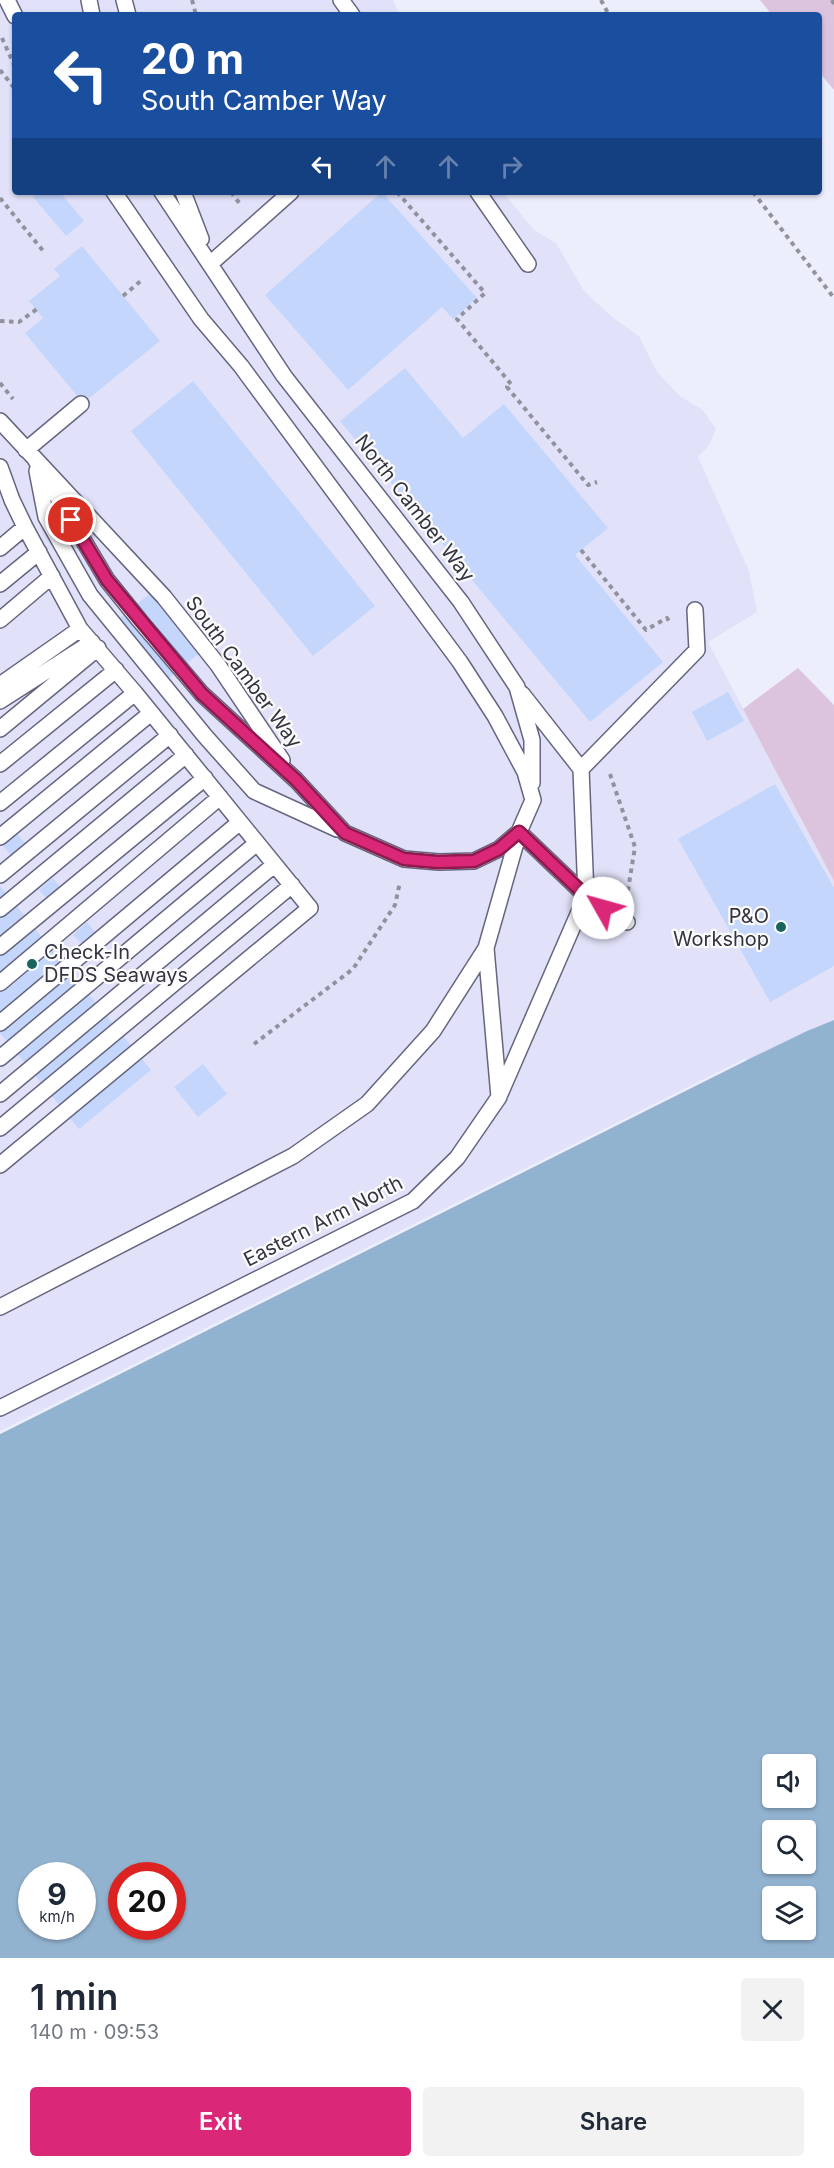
<!DOCTYPE html>
<html lang="en">
<head>
<meta charset="utf-8">
<style>
  :root { --surface:#fff; --page:#f2f2f3; --text:#1f2937; --muted:#747a83; --accent:#db2777 }
  body { margin:0; font-family:Inter,sans-serif; background:var(--page); color:var(--text); height:100vh; display:flex; flex-direction:column; font-size:22px; white-space:nowrap }
  * { box-sizing:border-box; margin:0 }
  p { font-size:20px; color:var(--muted) }
  .icon { flex:none; width:33px; height:33px; fill:none; stroke:currentColor; stroke-width:2; stroke-linecap:round; stroke-linejoin:round }
  .map { position:relative; height:1958px; overflow:hidden }
  .drawer { display:flex; flex-direction:column; background:var(--surface); flex:1 }
  .drawer>* { flex:none }
  .banner { position:absolute; left:12px; top:12px; width:810px; height:183px; border-radius:6px; box-shadow:0 2px 4px #0004; background:#1a4fa0; color:#fff; overflow:hidden }
  .controls { position:absolute; left:762px; top:1754px; display:grid; gap:12px }
  .controls a { display:grid; place-items:center; width:54px; height:54px; border-radius:6px; background:var(--surface); box-shadow:0 2px 4px #0004; font-size:30px }
  .speed { position:absolute; left:18px; top:1862px; display:flex; gap:12px; font-size:30px; font-weight:700; text-align:center }
  .speed>* { display:grid; place-content:center; width:78px; height:78px; border-radius:50%; background:var(--surface); box-shadow:0 2px 4px #0004; line-height:1 }
  .speed small { font-size:15px; font-weight:400 }
  .speed .limit { border:9px solid #d22; background:#fff; color:#111 }
  .pin { position:absolute; display:grid; place-items:center; width:51px; height:51px; color:#fff; margin:-26px; border:3px solid #fff; border-radius:50%; box-shadow:0 2px 6px #0007 }
  .me { position:absolute; width:66px; margin:-33px; rotate:308deg; stroke-linejoin:round; filter:drop-shadow(0 0 4px #0008) }
  .turn { display:flex; align-items:center; gap:21px; height:126px; padding:0 30px; font-size:27px }
  .turn .icon { width:78px; height:78px; stroke-width:2.5 }
  .turn b { display:block; font-size:42px; line-height:51px }
  .lanes { display:flex; align-items:center; height:57px; padding:0 30px; background:#0003; justify-content:center; gap:30px; direction:ltr }
  .lanes .off { opacity:.35 }
  .round { display:grid; place-items:center; flex:none; width:63px; height:63px; border-radius:6px; background:var(--page) }
  .headline { display:flex; align-items:center; justify-content:space-between; height:102px; padding:0 30px }
  h1 { font-size:36px; font-weight:600; line-height:45px }
  .button { display:flex; gap:12px; margin-top:auto; padding:12px 30px }
  .button a { flex:1; height:69px; border-radius:6px; background:var(--accent); color:#fff; font-size:24px; font-weight:600; line-height:69px; text-align:center }
  .button a+a { background:var(--page); color:var(--text) }
  .map>svg:first-child { display:block }
</style>
</head>
<body>
<div class="map">
<svg width="834" height="1958" viewBox="0 0 834 1958">
  <rect width="100%" height="100%" fill="#edeefb"/>
  <path fill="#e1e2f9" d="M0,0H393L400,15H15V192H503L534,230L556,243L584,291L611,316L639,336L657,372L681,397L703,410L716,429L709,445L698,457L749,571L757,612L708,642L834,881V1020L807,1031L747,1060L0,1434Z"/>
  <path fill="#ddc4de" d="M760,0H834V90L819,72V15H772Z
    M798,668L834,705V881L743,709Z"/>
  <path fill="#92b3d0" fill-rule="evenodd" d="M834,1020V1958H0V1434L747,1060L807,1031ZM772,1764H806V1797H772ZM772,1830H806V1863H772ZM32,1875H82V1926H32ZM122,1875H172V1926H122ZM772,1896H806V1929H772Z"/>
  <path fill="#edeefb" d="M746,1058L747,1060L0,1434V1431Z"/>
  <path fill="#c4d6fb" d="M39,192H60L84,221L66,236L33,197Z
    M382,192L477,298L453,319L442,307L348,390L265,295Z
    M82,246L160,341L83,403L25,333L43,318L29,301L60,276L54,269Z
    M405,368L463,438L504,404L608,528L575,555L663,662L590,722L340,421Z
    M193,381L375,606L313,656L131,431Z
    M163,583L212,643L165,681L116,621Z
    M728,692L744,721L707,741L692,712Z
    M775,784L834,888V966L770,1002L678,839Z
    M17,833L26,845L12,857L3,845Z
    M53,878L61,888L47,899L39,890Z
    M0,886L151,1070L79,1129L0,1033Z
    M87,922L95,932L82,944L73,935Z
    M203,1064L227,1094L198,1117L174,1087Z"/>
  <g fill="none" stroke-linecap="round" stroke-linejoin="round">
    <defs>
      <path id="service" d="M7,0L15,16
        M89,0L92,15
        M124,0L128,15
        M341,0L352,15
        M162,192L284,376L461,602L517,687L532,740V783
        M183,192L201,239
        M478,192L528,264
        M210,264L291,192
        M0,421L164,597L218,665L282,760
        M26,450L81,404
        M35,459L107,580L140,621L202,694L296,780L345,833L404,859L439,862L474,861L499,849L519,832L533,800L525,772L495,716L460,662L241,366L201,319L114,192
        M0,467L12,500L25,527L80,629L135,693L310,908L0,1165
        M37,471L46,517L90,595L205,736L254,791L337,829
        M0,548L25,527
        M0,584L39,552
        M0,620L52,576
        M0,685L80,629
        M0,701L92,642
        M0,729L98,648
        M0,764L116,670
        M581,769L697,650L695,610
        M0,803L135,693
        M0,837L151,713
        M0,875L170,735
        M0,909L186,755
        M0,947L205,778
        M0,983L220,797
        M0,1023L240,822
        M0,1058L257,843
        M0,1094L274,865
        M500,1094L586,896L581,769L522,694
        M0,1128L292,885
        M0,1307L293,1156L367,1104L433,1031L486,948L519,832L586,896L621,920L627,922
        M0,1408L413,1201L457,1158L499,1097L486,948"/>
    </defs>
    <use href="#service" stroke="#656580" stroke-width="18"/>
    <path stroke="#91929e" stroke-width="4" stroke-dasharray="4.5 4.5" stroke-linecap="butt" d="M192,0L196,15
      M601,0L609,15
      M832,0L834,4
      M2,38L15,67
      M0,70L15,89
      M231,192L240,204
      M397,192L485,293L457,319L511,384L507,387L588,485L597,482
      M753,192L834,298
      M0,198L44,252
      M123,296L143,279
      M0,321L19,322L37,309
      M0,383L13,399
      M581,550L646,630L667,618L669,621
      M610,774L635,847L627,896
      M254,1044L353,969L395,905L400,882"/>
    <use href="#service" stroke="#fff" stroke-width="15"/>
  </g>
  <g fill="none" stroke-linecap="round" stroke-linejoin="round">
    <defs>
      <path id="route" d="M71,520L107,580L202,694L296,780L345,833L404,859L438,862L474,861L499,849L519,832L586,896L603,908"/>
    </defs>
    <use href="#route" stroke="#8e194d" stroke-width="15"/>
    <use href="#route" stroke="#db2777" stroke-width="10"/>
  </g>
  <g fill="#18645e" stroke="#fcfcfc" stroke-width="2">
    <circle cx="781" cy="927" r="6"/>
    <circle cx="32" cy="964" r="6"/>
  </g>
  <g text-anchor="middle" dominant-baseline="central" stroke-width="4.5" stroke-linejoin="round" paint-order="stroke">
    <g font-size="20" fill="#343440" stroke="#fcfcfc">
      <text transform="translate(415 508) rotate(52)">North Camber Way</text>
      <text transform="translate(244 672) rotate(54)">South Camber Way</text>
      <text transform="translate(323 1221) rotate(-27)">Eastern Arm North</text>
    </g>
    <g font-size="20" fill="#343440" stroke="#fcfcfc" text-anchor="end">
      <text x="769" y="916">P&amp;O<tspan x="769" dy="23">Workshop</tspan></text>
      <text x="44" y="952" text-anchor="start">Check-In<tspan x="44" dy="23">DFDS Seaways</tspan></text>
    </g>
  </g>
</svg>
<div class="controls">
<a><svg class="icon" aria-label="sound" viewBox="0 0 24 24"><path d="M4 9h4l5-4v14l-5-4H4zM17 9q2 3 0 6"/></svg></a>
<a><svg class="icon" aria-label="search" viewBox="0 0 24 24"><circle cx="10" cy="10" r="6"/><path d="M15 15l6 6"/></svg></a>
<a><svg class="icon" aria-label="layers" viewBox="0 0 24 24"><path d="M12 4l9 5-9 5-9-5zM3 14l9 5 9-5"/></svg></a>
</div>
<div class="speed"><div>9<small>km/h</small></div><div class="limit">20</div></div>
<div class="pin" style="left:71px;top:520px;background:#d93025"><svg class="icon" aria-label="arrive" viewBox="0 0 24 24"><path d="M6 21V4h12l-3 4 3 4H6"/></svg></div>
<svg class="me" style="left:603px;top:908px" viewBox="-20 -20 40 40"><circle r="19" fill="#fff"/><path d="M0-13L10 11 0 6-10 11z" fill="#db2777"/></svg>
<div class="banner">
<div class="turn"><svg class="icon" aria-label="left" viewBox="0 0 24 24"><path d="M17 20v-9H6M10 6l-5 5 5 5"/></svg><div><b>20 m</b>South Camber Way</div></div>
<div class="lanes"><svg class="icon" aria-label="left" viewBox="0 0 24 24"><path d="M17 20v-9H6M10 6l-5 5 5 5"/></svg><svg class="icon off" aria-label="ahead" viewBox="0 0 24 24"><path d="M12 20V5M6 11l6-6 6 6"/></svg><svg class="icon off" aria-label="ahead" viewBox="0 0 24 24"><path d="M12 20V5M6 11l6-6 6 6"/></svg><svg class="icon off" aria-label="right" viewBox="0 0 24 24"><path d="M7 20v-9h11M14 6l5 5-5 5"/></svg></div>
</div>
</div>
<section class="drawer">
<div class="headline"><div><h1>1 min</h1><p>140 m · 09:53</p></div><a class="round"><svg class="icon" aria-label="close" viewBox="0 0 24 24"><path d="M6 6l12 12M18 6L6 18"/></svg></a></div>
<div class="button"><a>Exit</a><a>Share</a></div>
</section>
</body>
</html>
